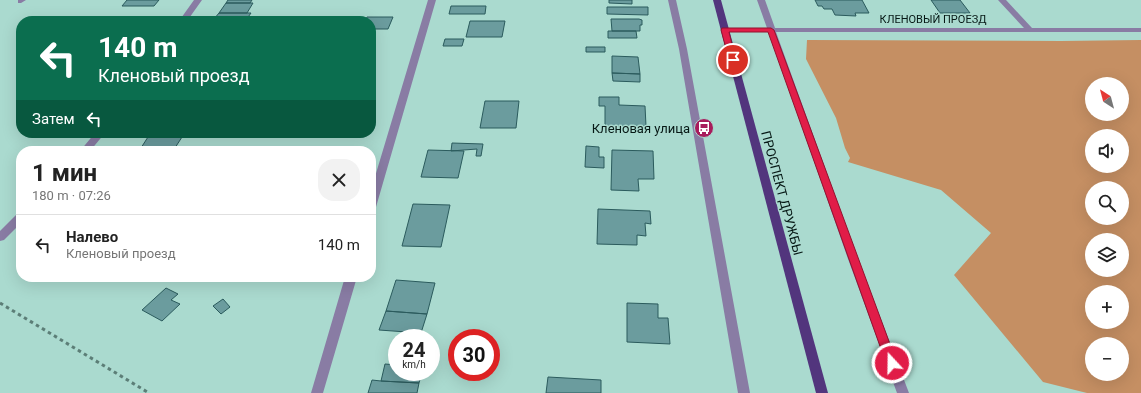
<!DOCTYPE html>
<html lang="ru">
<head>
<meta charset="utf-8">
<style>
  :root { --surface:#fff; --page:#f2f2f2; --text:#222; --muted:#767676; --line:#e0e0e0 }
  body { margin:0; font-family:Roboto,sans-serif; background:var(--page); color:var(--text); height:100vh; display:flex; flex-direction:column; font-size:15px; white-space:nowrap }
  * { box-sizing:border-box; margin:0 }
  p { font-size:13px; color:var(--muted) }
  .icon { flex:none; width:22px; height:22px; fill:none; stroke:currentColor; stroke-width:2; stroke-linecap:round; stroke-linejoin:round }
  .map { position:relative; flex:1; overflow:hidden }
  .side { position:absolute; left:16px; top:146px; width:360px; height:136px; display:flex; flex-direction:column; background:var(--surface); border-radius:16px; box-shadow:0 4px 16px #0002 }
  .side>* { flex:none }
  .top-card { position:absolute; left:16px; top:16px; width:360px; height:122px; border-radius:16px; box-shadow:0 4px 16px #0002; background:#0b6e4f; color:#fff; overflow:hidden }
  .needle { width:26px; rotate:324deg }
  .fabs { position:absolute; left:1085px; top:77px; display:grid; gap:8px }
  .fabs a { display:grid; place-items:center; width:44px; height:44px; border-radius:50%; background:var(--surface); box-shadow:0 4px 16px #0002; font-size:20px }
  .speed { position:absolute; left:388px; top:329px; display:flex; gap:8px; font-size:20px; font-weight:700; text-align:center }
  .speed>* { display:grid; place-content:center; width:52px; height:52px; border-radius:50%; background:var(--surface); box-shadow:0 4px 16px #0002; line-height:1 }
  .speed small { font-size:10px; font-weight:400 }
  .speed .limit { border:6px solid #d22; background:#fff; color:#111 }
  .pin { position:absolute; display:grid; place-items:center; width:34px; height:34px; color:#fff; margin:-17px; border:2px solid #fff; border-radius:50%; box-shadow:0 1px 4px #0007 }
  .me { position:absolute; width:44px; margin:-22px; rotate:339deg; stroke-linejoin:round; filter:drop-shadow(0 0 3px #0008) }
  .turn { display:flex; align-items:center; gap:14px; height:84px; padding:0 16px; font-size:18px }
  .turn .icon { width:52px; height:52px; stroke-width:2.5 }
  .turn b { display:block; font-size:28px; line-height:34px }
  .then { display:flex; align-items:center; height:38px; padding:0 16px; background:#0003; gap:8px; font-size:15px }
  .round { display:grid; place-items:center; flex:none; width:42px; height:42px; border-radius:16px; background:var(--page) }
  .head { display:flex; align-items:center; justify-content:space-between; height:68px; padding:0 16px }
  h1 { font-size:24px; font-weight:700; line-height:30px }
  ul { padding:0; list-style:none }
  li { display:flex; align-items:center; gap:12px; height:60px; padding:0 16px; border-top:1px solid var(--line) }
  li div { flex:1 }
  li b { display:block; font-size:15px }
  li em { font-style:normal }
  .map>svg:first-child { display:block }
</style>
</head>
<body>
<div class="map">
<svg width="1141" height="393" viewBox="0 0 1141 393">
  <rect width="100%" height="100%" fill="#aadacf"/>
  <path fill="#c58f63" fill-rule="evenodd" d="M807,40L1061,41L1141,40V393H1087L1043,382L954,275L991,233L941,190L848,162L850,158L845,148L836,118L806,59ZM1092,84H1122V114H1092ZM1092,136H1122V166H1092ZM1092,188H1122V218H1092ZM1092,240H1122V270H1092ZM1092,292H1122V322H1092ZM1092,344H1122V374H1092Z"/>
  <path fill="#6b9c9e" stroke="#2b5b5d" d="M127,0H159L154,6H122Z
    M228,0H252L250,3H226Z
    M609,0H632V4L609,3Z
    M815,0H862L869,13H855L856,16L835,15L832,9H824L822,6H818Z
    M931,0H960L970,13H940Z
    M226,3H253L247,13H219Z
    M451,6H486L485,14H449Z
    M607,7H648V15L607,14Z
    M219,13H251L246,20L214,19Z
    M367,17H393L388,29H371V21H365Z
    M611,19H639L642,20V25H640V31H612Z
    M470,21H505L502,37H466Z
    M608,31H636L637,38H608Z
    M445,39H464L462,46H443Z
    M586,47H605V52H586Z
    M612,56L638,57L640,74L612,73Z
    M612,73L640,74V82L613,81Z
    M599,97H619V105L645,106L646,126H620L617,128H609L605,124V106H599Z
    M485,101H519L516,128H480Z
    M148,137H182L173,151H139Z
    M452,143L483,144L481,156H476L477,149L451,151Z
    M586,146L599,147V157H604V168L585,167Z
    M293,148L345,149L344,151H292Z
    M428,150L464,151L458,178L421,177Z
    M612,150L653,151L654,179H638L639,191L611,190Z
    M413,204L450,205L441,247L402,246Z
    M598,209L650,211L651,224L645,223L646,236L637,235V245L597,244Z
    M396,280L435,283L427,314L386,311Z
    M166,288L178,294L171,300L180,304L162,321L142,310Z
    M223,299L230,307L221,314L213,306Z
    M627,303L658,304V318H668L670,344L627,342Z
    M386,311L427,314L421,333L379,330Z
    M385,364L397,365V372H422L419,383L381,381Z
    M548,377L601,380V393H546Z
    M372,380L381,381L419,383L417,393H368Z"/>
  <g fill="none" stroke-linecap="round" stroke-linejoin="round">
    <path stroke="#5c7e77" stroke-width="3" stroke-dasharray="3.5 3.5" stroke-linecap="butt" d="M0,303L149,393"/>
    <path fill="#897ca4" fill-rule="evenodd" d="M18,0H26L21,3H18Z
      M194,0H202L187,21H179Z
      M428,0H436L376,207L375,210L371,211V190Z
      M668,0H676L687,49L750,393H738L679,49Z
      M757,0H765L775,28H1024L998,0H1006L1032,28H1141V32H776L858,259L909,393H897L848,259L769,32H725L721,30L725,28H767Z
      M95,133H105L90,151H80Z
      M21,213V223L4,240L0,241V231L17,214Z
      M345,277H357L323,393H311Z"/>
    <path fill="#52357d" fill-rule="evenodd" d="M713,0H721L828,393H816Z"/>
  </g>
  <path fill="#e11d48" stroke="#92132f" d="M722,28H771L774,30L897,363L896,367L892,369L888,367L886,363L768,32H729L736,60L733,62L729,60L721,30Z"/>
  <defs>
    <symbol id="bus-disc" viewBox="-11 -11 22 22"><circle r="9.5" fill="#a81b5c" stroke="#aadacf"/><path d="M-5-6H5V4H4V6H2V4H-2V6H-4V4H-5ZM-3.5-4V0h7V-4ZM-3.5 1.2v1.5H-2V1.2ZM2 1.2v1.5H3.5V1.2Z" fill="#fff"/></symbol>
  </defs>
  <g fill-rule="evenodd">
    <use href="#bus-disc" x="693" y="117" width="22" height="22"/>
  </g>
  <g text-anchor="middle" dominant-baseline="central" stroke-width="3" stroke-linejoin="round" paint-order="stroke">
    <g font-size="11" fill="#061815" stroke="#aadacf">
      <text x="933" y="19">КЛЕНОВЫЙ ПРОЕЗД</text>
    </g>
    <g font-size="13" fill="#061815" stroke="#aadacf" text-anchor="end">
      <text x="690" y="128">Кленовая улица</text>
    </g>
    <g font-size="13" fill="#061815" stroke="#aadacf">
      <text transform="translate(782 193) rotate(75)">ПРОСПЕКТ ДРУЖБЫ</text>
    </g>
  </g>
</svg>
<div class="fabs">
<a><svg class="needle" viewBox="-14 -14 28 28"><path d="M0-13l5 13h-10z" fill="#e53935"/><path d="M0 13l5-13h-10z" fill="#767676"/></svg></a>
<a><svg class="icon" aria-label="sound" viewBox="0 0 24 24"><path d="M4 9h4l5-4v14l-5-4H4zM17 9q2 3 0 6"/></svg></a>
<a><svg class="icon" aria-label="search" viewBox="0 0 24 24"><circle cx="10" cy="10" r="6"/><path d="M15 15l6 6"/></svg></a>
<a><svg class="icon" aria-label="layers" viewBox="0 0 24 24"><path d="M12 4l9 5-9 5-9-5zM3 14l9 5 9-5"/></svg></a>
<a>+</a>
<a>−</a>
</div>
<div class="speed"><div>24<small>km/h</small></div><div class="limit">30</div></div>
<div class="pin" style="left:733px;top:60px;background:#d93025"><svg class="icon" aria-label="arrive" viewBox="0 0 24 24"><path d="M6 21V4h12l-3 4 3 4H6"/></svg></div>
<svg class="me" style="left:892px;top:363px" viewBox="-20 -20 40 40"><circle r="17" fill="#e11d48" stroke="#fff" stroke-width="3"/><path d="M0-11L8 9 0 5-8 9z" fill="#fff"/></svg>
<div class="top-card">
<div class="turn"><svg class="icon" aria-label="left" viewBox="0 0 24 24"><path d="M17 20v-9H6M10 6l-5 5 5 5"/></svg><div><b>140 m</b>Кленовый проезд</div></div>
<div class="then">Затем<svg class="icon" aria-label="left" viewBox="0 0 24 24"><path d="M17 20v-9H6M10 6l-5 5 5 5"/></svg></div>
</div>
<section class="side">
<div class="head"><div><h1>1 мин</h1><p>180 m · 07:26</p></div><a class="round"><svg class="icon" aria-label="close" viewBox="0 0 24 24"><path d="M6 6l12 12M18 6L6 18"/></svg></a></div>
<ul>
<li><svg class="icon" aria-label="left" viewBox="0 0 24 24"><path d="M17 20v-9H6M10 6l-5 5 5 5"/></svg><div><b>Налево</b><p>Кленовый проезд</p></div><em>140 m</em></li>
</ul>
</section>
</div>
</body>
</html>
